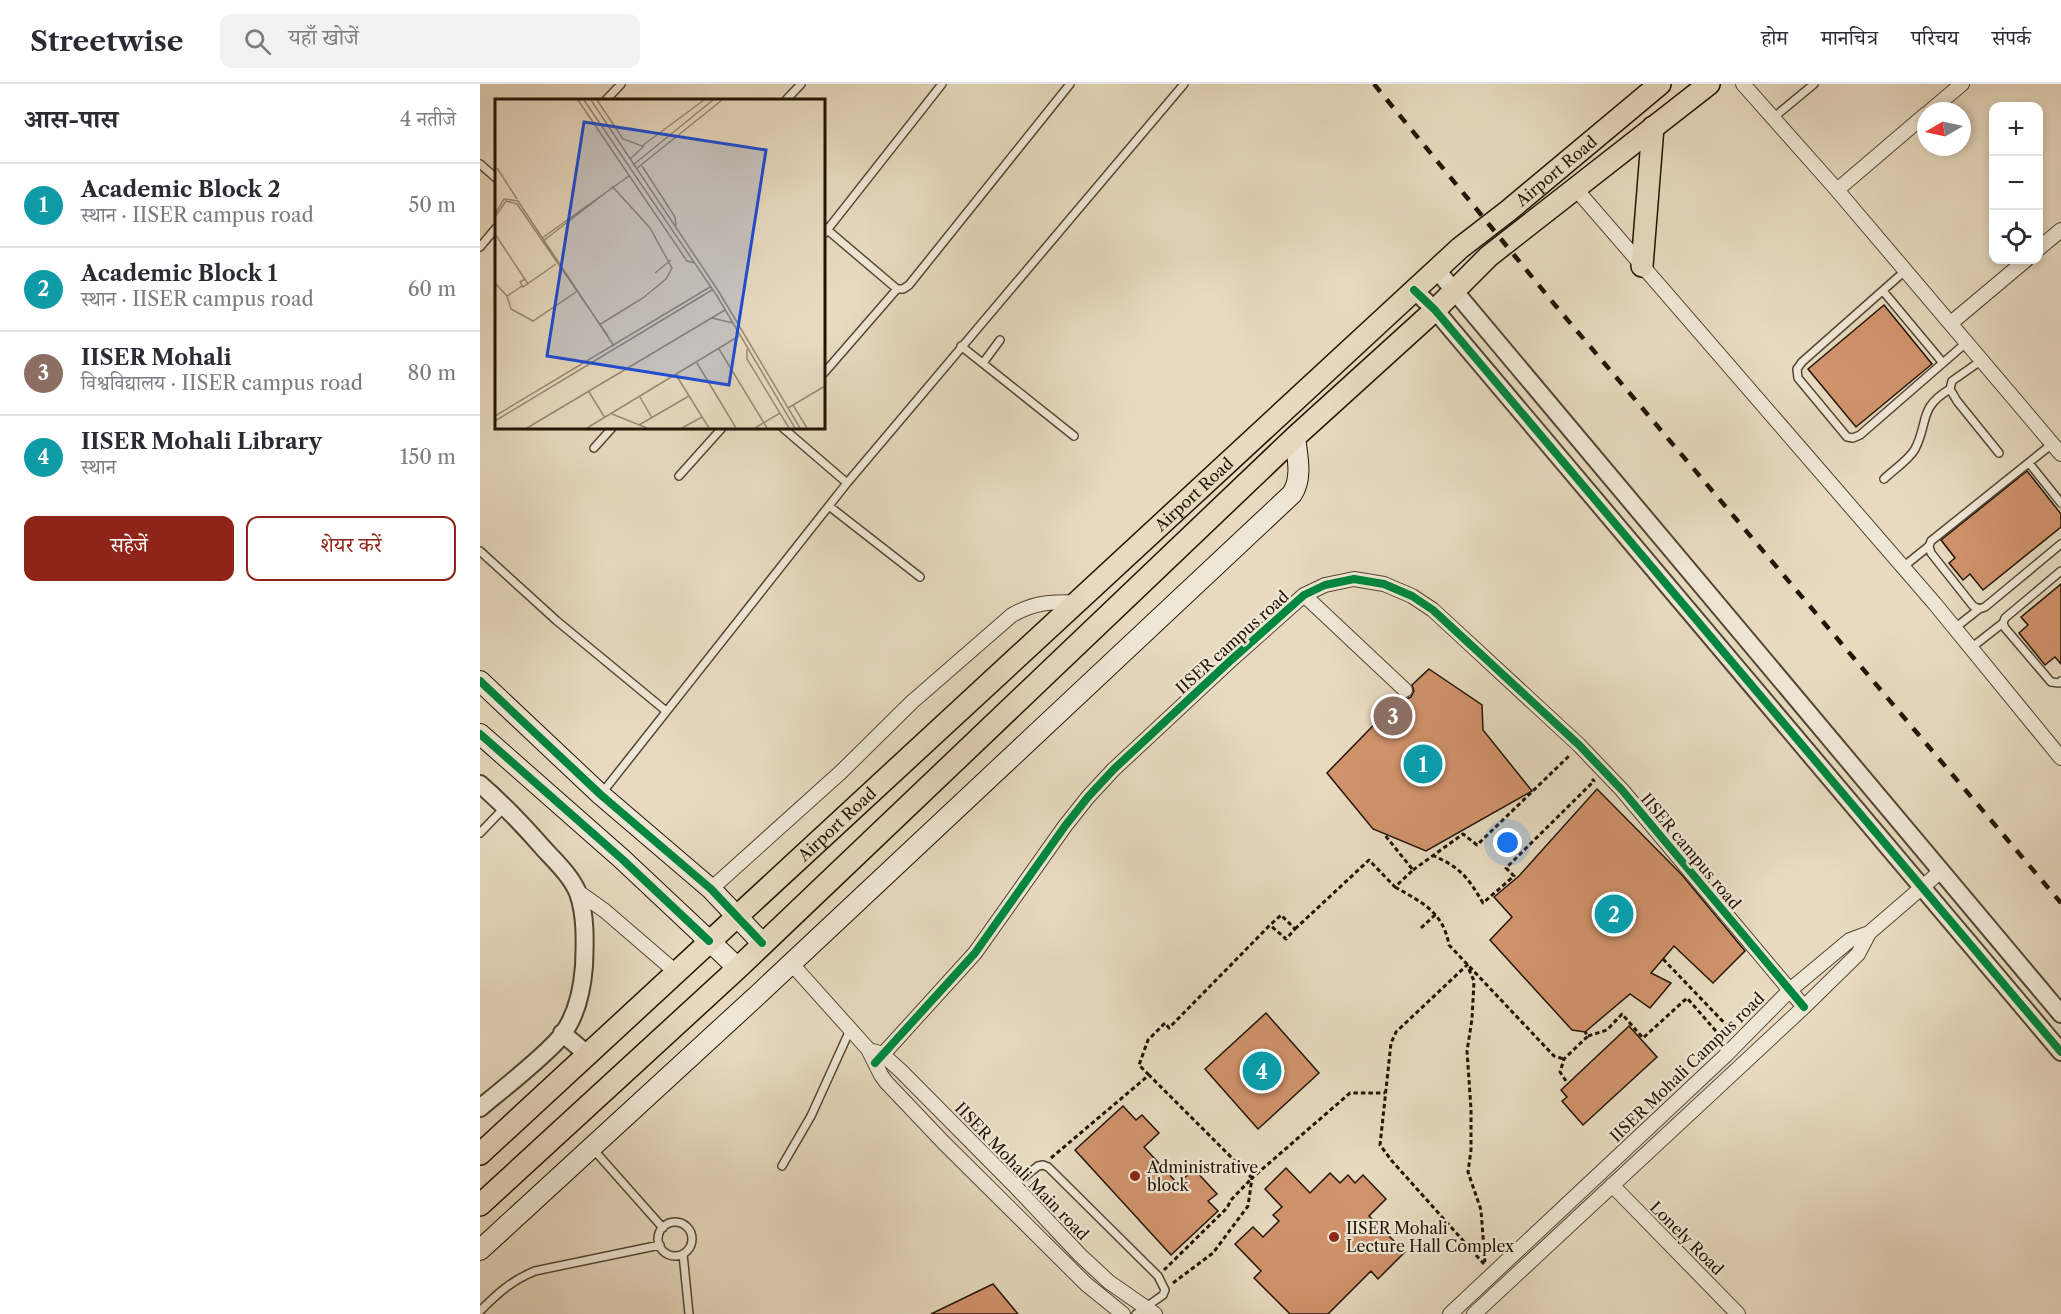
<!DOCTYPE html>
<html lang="hi">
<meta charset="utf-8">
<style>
:root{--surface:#fff;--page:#f2f2f3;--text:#2b2b33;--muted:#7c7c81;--line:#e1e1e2;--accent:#8f2418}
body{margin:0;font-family:"Libre Caslon Text","Noto Serif Devanagari",serif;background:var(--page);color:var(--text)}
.controls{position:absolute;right:18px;top:18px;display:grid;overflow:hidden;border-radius:12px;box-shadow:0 3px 9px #0003}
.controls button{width:54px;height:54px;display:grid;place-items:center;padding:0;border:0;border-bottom:2px solid var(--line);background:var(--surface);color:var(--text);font:30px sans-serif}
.compass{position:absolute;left:1437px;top:18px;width:54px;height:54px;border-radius:50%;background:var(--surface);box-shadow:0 3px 9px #0003;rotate:261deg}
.you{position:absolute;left:1028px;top:759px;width:21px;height:21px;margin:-15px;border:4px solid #fff;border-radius:50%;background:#1a73e8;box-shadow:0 0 0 9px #1a73e833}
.badge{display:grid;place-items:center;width:39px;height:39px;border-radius:50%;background:var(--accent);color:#fff;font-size:20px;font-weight:700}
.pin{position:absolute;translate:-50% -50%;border:3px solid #fff;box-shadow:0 2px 6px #0006}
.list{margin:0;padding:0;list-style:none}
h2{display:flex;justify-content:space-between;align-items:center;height:78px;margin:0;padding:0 24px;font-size:26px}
h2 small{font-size:20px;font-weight:400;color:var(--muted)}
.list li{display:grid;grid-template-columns:39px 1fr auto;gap:18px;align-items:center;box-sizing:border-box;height:84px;padding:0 24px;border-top:2px solid var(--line)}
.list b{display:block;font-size:22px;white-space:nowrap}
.list p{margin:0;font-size:20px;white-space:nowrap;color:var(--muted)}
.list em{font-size:20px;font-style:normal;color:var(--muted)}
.actions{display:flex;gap:12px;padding:18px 24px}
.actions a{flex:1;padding:14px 0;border:2px solid var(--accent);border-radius:12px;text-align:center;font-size:21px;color:var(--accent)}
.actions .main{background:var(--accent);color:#fff}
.icon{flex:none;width:33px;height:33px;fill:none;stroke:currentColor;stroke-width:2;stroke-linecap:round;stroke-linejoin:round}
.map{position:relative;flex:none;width:1581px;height:1230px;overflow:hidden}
header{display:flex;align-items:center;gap:36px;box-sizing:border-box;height:84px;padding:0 30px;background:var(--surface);border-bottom:2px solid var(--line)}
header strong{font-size:28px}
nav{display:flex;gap:33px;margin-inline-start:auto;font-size:21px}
.search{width:420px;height:54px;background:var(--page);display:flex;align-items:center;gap:15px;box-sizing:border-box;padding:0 21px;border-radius:12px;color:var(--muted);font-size:22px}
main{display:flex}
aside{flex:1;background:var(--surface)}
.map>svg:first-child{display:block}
.building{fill:#d1936c;stroke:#221405;stroke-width:1.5}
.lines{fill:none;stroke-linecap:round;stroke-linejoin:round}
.service-casing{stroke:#534634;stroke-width:10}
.minor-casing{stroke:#534634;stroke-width:16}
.tertiary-casing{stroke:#534634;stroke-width:20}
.secondary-casing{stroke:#221405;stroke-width:22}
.primary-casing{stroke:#221405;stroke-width:24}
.path{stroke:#221405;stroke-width:3;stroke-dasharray:4.5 3;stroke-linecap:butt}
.service{stroke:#efe7d5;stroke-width:7}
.minor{stroke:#efe7d5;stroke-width:14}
.tertiary{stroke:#efe7d5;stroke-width:16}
.secondary{stroke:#efe7d5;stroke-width:20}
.primary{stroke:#e7dabf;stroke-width:21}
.rail{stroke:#221405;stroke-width:4.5;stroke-dasharray:10 10;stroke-linecap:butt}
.cycleway-casing{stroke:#efe7d5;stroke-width:11}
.cycleway{stroke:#00873e;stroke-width:8}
.poi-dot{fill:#8f2418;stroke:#efe7d5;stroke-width:2}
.labels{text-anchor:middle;stroke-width:4.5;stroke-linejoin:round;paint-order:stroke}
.street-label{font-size:16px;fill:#221405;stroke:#efe7d5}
.poi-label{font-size:16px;fill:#221405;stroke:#efe7d5;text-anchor:start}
.inset-road{fill:none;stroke:#988b75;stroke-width:1.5}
.view{fill:#1d4ed8;fill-opacity:0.15;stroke:#1d4ed8;stroke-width:3}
.inset-edge{fill:none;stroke:#221405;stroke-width:3}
</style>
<header>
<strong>Streetwise</strong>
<div class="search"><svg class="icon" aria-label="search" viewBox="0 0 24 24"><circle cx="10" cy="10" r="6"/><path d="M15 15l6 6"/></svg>यहाँ खोजें</div>
<nav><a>होम</a><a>मानचित्र</a><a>परिचय</a><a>संपर्क</a></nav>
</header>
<main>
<aside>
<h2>आस-पास<small>4 नतीजे</small></h2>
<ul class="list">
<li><span class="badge" style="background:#0f9aa8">1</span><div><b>Academic Block 2</b><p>स्थान · IISER campus road</p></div><em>50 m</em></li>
<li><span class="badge" style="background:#0f9aa8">2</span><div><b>Academic Block 1</b><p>स्थान · IISER campus road</p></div><em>60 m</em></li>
<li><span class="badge" style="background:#8d6e63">3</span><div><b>IISER Mohali</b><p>विश्वविद्यालय · IISER campus road</p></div><em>80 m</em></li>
<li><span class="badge" style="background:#0f9aa8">4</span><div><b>IISER Mohali Library</b><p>स्थान</p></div><em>150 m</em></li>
</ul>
<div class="actions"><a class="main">सहेजें</a><a>शेयर करें</a></div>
</aside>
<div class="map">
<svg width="1581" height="1230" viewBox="0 0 1581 1230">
<rect width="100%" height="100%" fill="#e7dabf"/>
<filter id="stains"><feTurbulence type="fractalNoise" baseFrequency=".00333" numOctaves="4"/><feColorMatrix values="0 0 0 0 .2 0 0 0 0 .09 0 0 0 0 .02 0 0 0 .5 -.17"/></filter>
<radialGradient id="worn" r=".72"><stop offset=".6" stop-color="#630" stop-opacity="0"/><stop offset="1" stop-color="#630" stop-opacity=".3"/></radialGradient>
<path class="building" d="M 1404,221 L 1452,280 L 1376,343 L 1328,285 Z
M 1547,387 L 1581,430 L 1581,443 L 1503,506 L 1490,490 L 1483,496 L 1469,479 L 1475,474 L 1461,456 Z
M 1581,500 L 1581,580 L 1575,573 L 1565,581 L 1539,549 L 1548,541 L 1541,533 Z
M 949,585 L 1002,621 L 1003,646 L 1052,707 L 946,767 L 893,745 L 847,689 L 920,614 L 927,615 L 931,613 L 934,607 L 932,601 Z
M 1117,705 L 1202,791 L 1265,867 L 1233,899 L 1194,862 L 1171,889 L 1191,899 L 1170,924 L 1150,910 L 1105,948 L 1092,946 L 1010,856 L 1032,833 L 1014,813 L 1039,792 Z
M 786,929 L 839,989 L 778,1045 L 725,985 Z
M 1149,942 L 1177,973 L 1103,1041 L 1082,1017 L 1087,1013 L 1081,1006 Z
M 643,1022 L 656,1036 L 662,1031 L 679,1049 L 664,1063 L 698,1100 L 714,1085 L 737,1110 L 728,1117 L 738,1127 L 691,1171 L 595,1066 Z
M 806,1084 L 830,1109 L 850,1089 L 860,1099 L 868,1091 L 875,1099 L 883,1091 L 906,1115 L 889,1132 L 925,1168 L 898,1195 L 891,1187 L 848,1230 L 810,1230 L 774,1194 L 781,1187 L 755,1160 L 773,1143 L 783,1153 L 799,1137 L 793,1131 L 802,1123 L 785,1105 Z
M 513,1200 L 538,1230 L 451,1230 Z"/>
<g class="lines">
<defs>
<path id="service" d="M 126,16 L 141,0
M 306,16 L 321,0
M 1293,34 L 1334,0
M 0,80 L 16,94
M 344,143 L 417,205 L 423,205 L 429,201 L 590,0
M 344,150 L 462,0
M 0,163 L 16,144
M 1426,186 L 1322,278 L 1317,285 L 1318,294 L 1367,353 L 1373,354 L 1380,351 L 1487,258
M 1403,207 L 1463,279
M 481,262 L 594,352
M 1502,276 L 1472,297 L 1470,305 L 1477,317 L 1519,369
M 503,279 L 520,256
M 344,289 L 417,205
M 303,344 L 367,399
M 1572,360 L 1451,457 L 1449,462 L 1451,469 L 1493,522 L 1499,525 L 1505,523 L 1581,460
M 114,364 L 132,344
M 1549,379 L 1581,419
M 199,392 L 242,344
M 1404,395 C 1413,386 1429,376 1435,365 C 1449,338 1438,324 1470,305
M 349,422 L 440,493
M 0,467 L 77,537 L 186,627
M 1423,483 L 1449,462
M 1581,487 L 1525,534 L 1523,539 L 1525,544 L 1571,598 L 1579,599 L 1581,597
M 1475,544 L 1499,525
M 1491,564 L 1523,539
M 122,709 L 367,399 L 704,0
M 0,749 L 24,724
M 113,1065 L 183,1144
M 302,1082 L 331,1032 L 370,946
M 534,1101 L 558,1082 L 563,1081 L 568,1083 L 678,1192 L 685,1206 L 683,1211 L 656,1230
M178 1155a17 17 0 1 1 34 0a17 17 0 1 1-34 0Z
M 203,1170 L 209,1230
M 0,1227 C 17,1210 32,1196 55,1187 L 180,1161"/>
<path id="minor" d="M 1263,0 L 1357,106 L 1581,370
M 1450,27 L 1482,0
M 1095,104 L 1455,520 L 1581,674
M 1357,106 L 1446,30
M 1558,165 L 1581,146
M 1471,239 L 1546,176
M 824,511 L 925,606
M 231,805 L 361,688 L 432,618 L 532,531 C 555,518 571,518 596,518
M 97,807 L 125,827 L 197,889
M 310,878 L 388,965 L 401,991 L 406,998 L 463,1058 L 606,1200 L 643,1230
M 393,967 L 402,970 L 421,987 L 534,1101 L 600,1171 L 629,1198 L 675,1230
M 395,979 L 495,869 L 585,742 L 608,713 L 634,685 L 750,577 L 824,511 L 845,501 L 874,495 L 904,500 L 932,512 L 953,526 L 1099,661 L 1142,706 L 1324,923
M 1132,1101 L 1258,1230
M 970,1230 L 1245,972 L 1310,906 L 1370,856 L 1389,849
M 994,1230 L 1324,923 L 1378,870 L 1389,849 L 1461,787"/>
<path id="tertiary" d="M 956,185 L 1581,930
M 934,206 L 955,226 L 1581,968
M 0,700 C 23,720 44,742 64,765 C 76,778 91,792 98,809 C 106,831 105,858 104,882 C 102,909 96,937 76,958 C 54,981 25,1003 0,1024
M 82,949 L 107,970"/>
<path id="secondary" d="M 0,597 L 121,711 L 231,805 L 282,859
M 0,650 L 142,775 L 258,884
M 0,1166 L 283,906 L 812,410 C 823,394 817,371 815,353"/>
<g id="primary">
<path d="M 1162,182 L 1173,43"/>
<path id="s1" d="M 0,1070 L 980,164 L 1028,127 L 1180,0"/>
<path d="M 0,1121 L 258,884 L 815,353 L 955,226 L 1009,172 L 1229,0"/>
</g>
</defs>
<use href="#service" class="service-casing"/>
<use href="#minor" class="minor-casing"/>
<use href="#tertiary" class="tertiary-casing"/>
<use href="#secondary" class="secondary-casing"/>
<use href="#primary" class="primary-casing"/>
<path class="path" d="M 952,771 C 981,784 987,792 1003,819 L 1034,792 L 1026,784 L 1114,697 L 1112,695
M 933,786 L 983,750 L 997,761 L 1090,671
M 915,803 C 943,819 963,828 969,861 L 1074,972 L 1084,975
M 941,844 L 956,830
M 815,845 L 889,776 L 915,803 L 933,786 L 904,750
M 1183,875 L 1252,947
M 1108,952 L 1127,946 L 1142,930 L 1163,954 L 1207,914 L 1243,955
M 669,991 L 659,981 L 668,956 L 685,939 L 689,944 L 790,841 L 801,831 L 815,845 L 806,855 L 790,841
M 1086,997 L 1080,988 L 1084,975 L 1108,952 L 1105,948
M 571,1074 L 669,991 L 772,1094 L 751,1116 L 747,1124 L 684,1186
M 1004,1180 L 912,1077 L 900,1061 L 911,959 L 916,948 L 987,881 L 994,897 L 992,935 L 987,967 L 991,1025 L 991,1066 L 988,1088 L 1001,1126 L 1005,1179
M 693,1199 L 733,1169 L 768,1122 L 772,1094 L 870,1009 L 905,1009"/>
<use href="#service" class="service"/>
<use href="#minor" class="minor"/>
<use href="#tertiary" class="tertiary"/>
<use href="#secondary" class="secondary"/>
<use href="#primary" class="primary"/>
<path class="rail" d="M 894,0 L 1075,221 L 1581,819"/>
<defs>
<path id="cycleway" d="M 934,206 L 955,226 L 1581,968
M 0,597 L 121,711 L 231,805 L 282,859
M 0,650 L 142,775 L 229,857
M 395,979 L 495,869 L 585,742 L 608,713 L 634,685 L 750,577 L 824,511 L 845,501 L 874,495 L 904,500 L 932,512 L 953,526 L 1099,661 L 1142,706 L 1324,923"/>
</defs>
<use href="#cycleway" class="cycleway-casing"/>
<use href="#cycleway" class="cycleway"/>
</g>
<g class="poi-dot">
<circle cx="655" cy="1092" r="6"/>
<circle cx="854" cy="1153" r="6"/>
</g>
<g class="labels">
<g class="street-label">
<text dy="6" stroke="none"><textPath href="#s1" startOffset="1458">Airport Road</textPath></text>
<text dy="6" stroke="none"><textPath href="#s1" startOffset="972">Airport Road</textPath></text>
<text transform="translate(752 558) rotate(-42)" y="6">IISER campus road</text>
<text dy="6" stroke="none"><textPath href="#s1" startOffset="486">Airport Road</textPath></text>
<text transform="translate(1211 767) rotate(50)" y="6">IISER campus road</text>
<text transform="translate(1207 983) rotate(-44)" y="6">IISER Mohali Campus road</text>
<text transform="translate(542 1087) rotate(46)" y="6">IISER Mohali Main road</text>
<text transform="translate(1207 1154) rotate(45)" y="6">Lonely Road</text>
</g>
<g class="poi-label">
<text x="667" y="1089">Administrative<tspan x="667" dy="18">block</tspan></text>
<text x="866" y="1150">IISER Mohali<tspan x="866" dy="18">Lecture Hall Complex</tspan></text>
</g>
</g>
<g transform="translate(15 15)">
<rect width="330" height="330" fill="#e7dabf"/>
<path class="inset-road" d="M 83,1 L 192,162 L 200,164M 89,1 L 222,197 L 300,329M 96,1 L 224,193 L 305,329M 102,1 L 128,40 L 147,47 L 209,1M 135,60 L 149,47M 138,66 L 218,1M 147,67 L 180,118 L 181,127M 2,69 L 22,100M 141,70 L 227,1M 0,115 L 9,100 L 23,102 L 119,247M 0,118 L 11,102 L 22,105 L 113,237M 0,135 L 33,185M 47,139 L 134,77M 48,142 L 118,88M 160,174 L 176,161M 30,180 L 25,183 L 28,188 L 61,165M 0,184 L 12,197 L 27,187M 12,197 L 16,210 L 38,222 L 81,193M 217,219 L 238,224M 104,226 L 148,199 L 171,180 L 177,169 L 155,129 L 117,87M 224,250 L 272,329M 252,250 L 252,260 L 294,329M 202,264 L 241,329M 181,276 L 214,329M 94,293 L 110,319M 145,298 L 157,319M 298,306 L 312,329M 293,309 L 330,287M 117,315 L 152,329M 0,317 L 215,188M 0,322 L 217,191M 144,326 L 194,297M 32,329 L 230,211M 92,329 L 244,237M 187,329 L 207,318M 260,329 L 285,314"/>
<path class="view" d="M 89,23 L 271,51 L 234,286 L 52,257 Z"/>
<rect width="330" height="330" class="inset-edge"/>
</g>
<rect width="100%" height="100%" filter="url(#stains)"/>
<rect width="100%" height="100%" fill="url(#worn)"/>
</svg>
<div class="controls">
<button>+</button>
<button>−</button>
<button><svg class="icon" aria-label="locate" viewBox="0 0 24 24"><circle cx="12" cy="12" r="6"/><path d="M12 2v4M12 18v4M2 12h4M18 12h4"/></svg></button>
</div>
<svg class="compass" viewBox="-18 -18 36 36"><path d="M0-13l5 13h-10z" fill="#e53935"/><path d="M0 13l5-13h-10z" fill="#7c7c81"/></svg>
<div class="you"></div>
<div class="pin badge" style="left:943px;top:680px;background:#0f9aa8">1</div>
<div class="pin badge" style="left:1134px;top:830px;background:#0f9aa8">2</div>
<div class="pin badge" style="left:913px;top:632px;background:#8d6e63">3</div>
<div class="pin badge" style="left:782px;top:987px;background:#0f9aa8">4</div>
</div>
</main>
